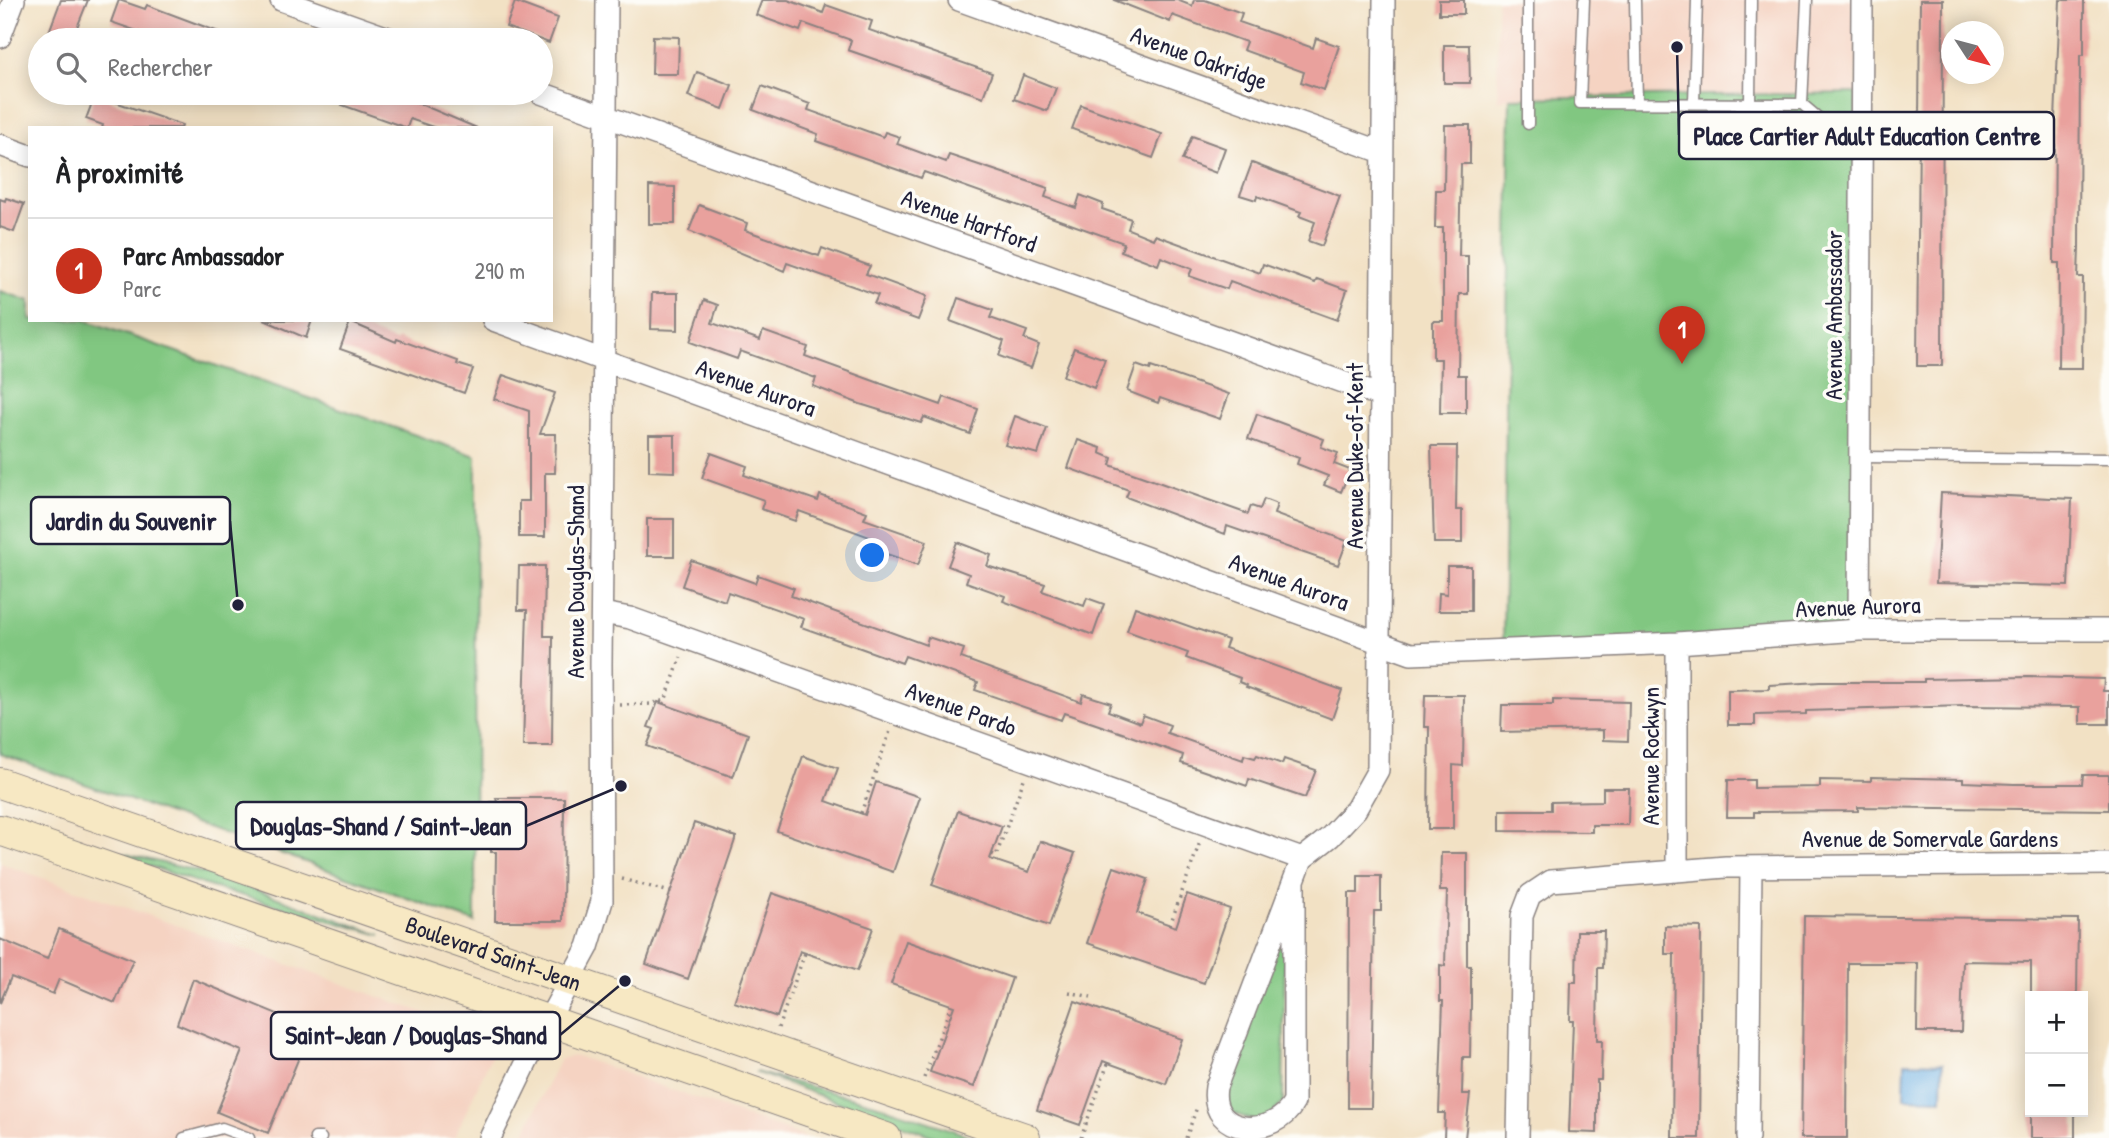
<!DOCTYPE html>
<html lang="fr">
<meta charset="utf-8">
<style>
:root{--surface:#fff;--page:#f6f6f6;--text:#202124;--muted:#757577;--line:#e0e0e0;--accent:#c8321e}
body{margin:0;font-family:"Patrick Hand",sans-serif;background:var(--page);color:var(--text)}
.controls{position:absolute;right:21px;bottom:21px;display:grid;overflow:hidden;border-radius:0px;box-shadow:0 4px 18px #0003}
.controls button{width:63px;height:63px;display:grid;place-items:center;padding:0;border:0;border-bottom:2px solid var(--line);background:var(--surface);color:var(--text);font:35px sans-serif}
.compass{position:absolute;left:1941px;top:21px;width:63px;height:63px;border-radius:50%;background:var(--surface);box-shadow:0 4px 18px #0003;rotate:126deg}
.you{position:absolute;left:873px;top:556px;width:24px;height:24px;margin:-18px;border:5px solid #fff;border-radius:50%;background:#1a73e8;box-shadow:0 0 0 10px #1a73e833}
.badge{display:grid;place-items:center;width:46px;height:46px;border-radius:50%;background:var(--accent);color:#fff;font-size:23px;font-weight:700}
.pin{position:absolute;translate:-50% -58px;filter:drop-shadow(0 2px 4px #0008)}
.pin::after{content:'';position:absolute;top:37px;width:24px;height:21px;background:inherit;clip-path:polygon(0 0,100% 0,50% 100%)}
.list{margin:0;padding:0;list-style:none}
h2{display:flex;justify-content:space-between;align-items:center;height:91px;margin:0;padding:0 28px;font-size:30px}
h2 small{font-size:23px;font-weight:400;color:var(--muted)}
.list li{display:grid;grid-template-columns:46px 1fr auto;gap:21px;align-items:center;box-sizing:border-box;height:105px;padding:0 28px;border-top:2px solid var(--line)}
.list b{display:block;font-size:26px;white-space:nowrap}
.list p{margin:0;font-size:23px;white-space:nowrap;color:var(--muted)}
.list em{font-size:23px;font-style:normal;color:var(--muted)}
.icon{flex:none;width:38px;height:38px;fill:none;stroke:currentColor;stroke-width:2;stroke-linecap:round;stroke-linejoin:round}
.map{position:relative;flex:none;width:2109px;height:1138px;overflow:hidden}
.search{position:absolute;background:var(--surface);box-shadow:0 4px 18px #0003;left:28px;top:28px;width:525px;height:77px;display:flex;align-items:center;gap:18px;box-sizing:border-box;padding:0 24px;border-radius:38px;color:var(--muted);font-size:26px}
.panel{position:absolute;background:var(--surface);box-shadow:0 4px 18px #0003;left:28px;top:126px;width:525px;height:196px;border-radius:0px}
.map>svg:first-child{display:block}
.built{fill:#f5d3c2}
.green{fill:#81c781;stroke:#52745e;stroke-width:2}
.water{fill:#70b1e4;stroke:#496a90;stroke-width:2}
.building{fill:#e9a19d}
.lines{fill:none;stroke-linecap:round;stroke-linejoin:round}
.service-casing{stroke:#8a8280;stroke-width:13}
.minor-casing{stroke:#8a8280;stroke-width:24}
.secondary-casing{stroke:#8a8280;stroke-width:32}
.path{stroke:#8a8280;stroke-width:3.5;stroke-dasharray:2 5;stroke-linecap:butt}
.service{stroke:#fff;stroke-width:10}
.minor{stroke:#fff;stroke-width:21}
.secondary{stroke:#f7e8c3;stroke-width:30}
.labels{text-anchor:middle;stroke-width:7;stroke-linejoin:round;paint-order:stroke}
.street-label{font-size:24px;fill:#22223b;stroke:#fdfcf7}
.leader{fill:none;stroke:#22223b;stroke-width:2.5}
.callout-dot{fill:#22223b;stroke:#fdfcf7;stroke-width:2.5}
.callout{fill:#fdfcf7;stroke:#22223b;stroke-width:2.5}
.callout-label{font-size:26px;text-anchor:middle;font-weight:bold;fill:#22223b}
</style>
<div class="map">
<svg width="2109" height="1138" viewBox="0 0 2109 1138">
<rect width="100%" height="100%" fill="#fdfcf7"/>
<filter id="ink" filterUnits="userSpaceOnUse"><feTurbulence type="fractalNoise" baseFrequency=".0143" numOctaves="2"/><feDisplacementMap in="SourceGraphic" scale="14" xChannelSelector="R" yChannelSelector="G"/><feConvolveMatrix kernelMatrix="1 2 1 2 8 2 1 2 1" color-interpolation-filters="sRGB"/></filter>
<filter id="wash" filterUnits="userSpaceOnUse"><feTurbulence type="fractalNoise" baseFrequency=".00686" numOctaves="4" result="noise"/><feDisplacementMap in="SourceGraphic" scale="28" xChannelSelector="R" yChannelSelector="G"/><feGaussianBlur stdDeviation="1.57" result="paint"/><feColorMatrix in="noise" values="0 0 0 0 0 0 0 0 0 0 0 0 0 0 0 0 0 1.4 0 .05"/><feComposite in="paint" operator="in"/></filter>
<g filter="url(#wash)">
<rect width="100%" height="100%" fill="#f2e1c4"/>
<path class="built" d="M 1497,0 L 1857,0 L 1856,93 L 1510,98 L 1498,101 Z
M 0,863 L 499,1039 L 454,1138 L 0,1138 Z
M 576,1056 L 808,1138 L 522,1138 L 560,1059 Z"/>
<path class="green" d="M 1856,93 L 1859,630 L 1503,651 L 1510,98 Z
M 0,291 L 30,301 L 30,320 L 85,320 L 476,456 L 475,922 L 0,754 Z
M 92,843 L 117,852 L 217,876 L 381,935 L 208,886 L 91,846 Z
M 1277,940 L 1285,942 L 1283,1103 L 1262,1124 L 1228,1111 L 1224,1088 Z
M 755,1072 L 872,1103 L 976,1138 L 938,1138 Z"/>
<path class="water" d="M 1905,1062 L 1943,1063 L 1942,1099 L 1904,1098 Z"/>
<g id="blocks">
<path class="building" d="M 61,0 L 88,0 L 72,40 L 49,32 Z
M 119,0 L 145,9 L 147,5 L 240,40 L 163,40 L 111,22 Z
M 762,0 L 788,0 L 823,13 L 826,5 L 872,21 L 869,30 L 992,73 L 983,97 L 848,50 L 851,40 L 803,23 L 800,31 L 756,15 Z
M 1114,0 L 1177,0 L 1192,6 L 1194,0 L 1205,0 L 1242,13 L 1239,22 L 1313,48 L 1316,38 L 1339,46 L 1324,90 L 1301,82 L 1304,72 L 1243,50 L 1246,42 L 1172,15 L 1170,22 Z
M 1439,0 L 1464,0 L 1464,14 L 1439,14 Z
M 1920,0 L 1943,0 L 1942,366 L 1917,366 Z
M 2060,0 L 2084,0 L 2084,55 L 2080,55 L 2079,247 L 2078,277 L 2083,277 L 2082,368 L 2058,368 L 2059,263 L 2054,263 L 2055,120 Z
M 515,2 L 558,18 L 549,43 L 506,27 Z
M 653,36 L 679,37 L 678,74 L 652,74 Z
M 1444,45 L 1469,45 L 1470,83 L 1444,83 Z
M 697,72 L 732,85 L 723,109 L 688,96 Z
M 1023,75 L 1056,88 L 1047,111 L 1014,99 Z
M 762,86 L 810,104 L 808,110 L 883,137 L 885,132 L 900,137 L 897,144 L 946,162 L 949,155 L 1048,188 L 1045,197 L 1076,208 L 1080,195 L 1103,204 L 1102,209 L 1131,219 L 1128,229 L 1153,239 L 1155,235 L 1260,273 L 1263,264 L 1315,283 L 1317,279 L 1347,290 L 1337,320 L 1230,281 L 1227,289 L 1189,276 L 1192,269 L 1161,257 L 1158,265 L 1121,251 L 1124,243 L 1048,216 L 924,172 L 921,178 L 816,141 L 818,134 L 753,110 Z
M 347,93 L 383,93 L 398,98 L 399,95 L 477,128 L 436,128 L 410,119 L 407,128 L 342,105 Z
M 95,95 L 182,125 L 181,128 L 102,128 L 103,125 L 86,119 Z
M 1081,105 L 1162,134 L 1153,158 L 1072,129 Z
M 1445,125 L 1470,125 L 1470,164 L 1461,164 L 1459,256 L 1468,256 L 1468,294 L 1459,294 L 1458,375 L 1466,375 L 1466,413 L 1440,413 L 1441,359 L 1433,359 L 1433,321 L 1443,321 L 1443,228 L 1435,228 L 1436,190 L 1444,190 Z
M 1192,136 L 1225,148 L 1216,173 L 1182,160 Z
M 1252,163 L 1340,196 L 1322,246 L 1308,241 L 1315,222 L 1299,216 L 1301,212 L 1257,196 L 1256,200 L 1240,195 Z
M 649,186 L 675,187 L 675,224 L 649,224 Z
M 6,198 L 24,204 L 14,232 L 0,227 L 0,199 L 5,201 Z
M 699,205 L 747,223 L 745,230 L 787,245 L 819,256 L 822,248 L 870,266 L 866,274 L 927,296 L 918,320 L 874,304 L 878,295 L 787,263 L 784,271 L 689,231 Z
M 652,293 L 678,293 L 678,330 L 651,329 Z
M 958,298 L 993,310 L 990,318 L 1027,331 L 1024,339 L 1039,345 L 1031,368 L 999,356 L 1004,341 L 950,321 Z
M 704,300 L 718,305 L 712,323 L 760,340 L 763,331 L 808,347 L 805,356 L 882,384 L 941,405 L 944,397 L 978,409 L 970,434 L 924,417 L 921,423 L 860,404 L 813,386 L 816,378 L 740,351 L 737,359 L 690,342 Z
M 264,320 L 312,320 L 306,338 Z
M 350,322 L 396,342 L 397,339 L 458,361 L 457,364 L 473,369 L 464,393 L 340,349 Z
M 1074,348 L 1105,359 L 1094,388 L 1063,376 Z
M 1136,365 L 1150,370 L 1151,367 L 1229,394 L 1220,419 L 1160,398 L 1158,403 L 1127,391 Z
M 503,375 L 555,393 L 540,434 L 556,434 L 555,473 L 545,473 L 545,537 L 519,537 L 519,501 L 529,501 L 529,411 L 494,399 Z
M 1257,414 L 1324,439 L 1321,447 L 1338,453 L 1334,464 L 1350,470 L 1341,492 L 1324,485 L 1328,476 L 1297,464 L 1299,458 L 1248,439 Z
M 1015,416 L 1047,428 L 1038,454 L 1005,445 Z
M 649,435 L 675,435 L 675,472 L 649,471 Z
M 1078,440 L 1101,448 L 1100,453 L 1112,458 L 1110,465 L 1248,514 L 1251,506 L 1260,509 L 1264,499 L 1277,504 L 1274,514 L 1347,541 L 1338,565 L 1227,526 L 1225,534 L 1126,497 L 1129,490 L 1068,468 Z
M 1431,446 L 1457,446 L 1456,510 L 1462,510 L 1462,543 L 1434,543 Z
M 711,453 L 747,466 L 744,475 L 818,501 L 820,495 L 867,512 L 864,519 L 927,541 L 918,565 L 875,550 L 878,540 L 799,511 L 795,521 L 761,509 L 764,500 L 702,478 Z
M 1941,493 L 2072,499 L 2068,586 L 1936,583 Z
M 647,519 L 674,519 L 674,556 L 647,556 Z
M 957,542 L 991,555 L 987,566 L 1045,584 L 1042,591 L 1084,606 L 1087,598 L 1104,604 L 1093,635 L 1003,601 L 1005,596 L 966,582 L 969,574 L 948,566 Z
M 691,560 L 755,583 L 758,575 L 794,588 L 791,596 L 926,645 L 928,637 L 964,649 L 961,658 L 1081,702 L 1083,694 L 1111,703 L 1108,711 L 1140,723 L 1143,715 L 1170,725 L 1167,733 L 1243,760 L 1244,755 L 1255,758 L 1257,755 L 1282,764 L 1284,759 L 1316,770 L 1305,798 L 1249,779 L 1247,786 L 1181,763 L 1183,755 L 1125,734 L 1064,713 L 1061,720 L 975,690 L 978,682 L 905,656 L 902,663 L 866,650 L 801,627 L 804,619 L 728,592 L 725,601 L 682,586 Z
M 519,566 L 545,566 L 544,636 L 553,636 L 552,746 L 523,746 L 527,610 L 518,610 Z
M 1447,566 L 1471,566 L 1471,611 L 1438,611 L 1439,593 L 1447,594 Z
M 1135,607 L 1228,640 L 1225,648 L 1342,690 L 1332,719 L 1246,687 L 1247,685 L 1239,682 L 1240,678 L 1186,658 L 1188,653 L 1127,631 Z
M 2028,677 L 2104,679 L 2103,691 L 2109,691 L 2109,724 L 2080,724 L 2080,707 L 1963,706 L 1806,711 L 1806,714 L 1755,715 L 1755,725 L 1728,725 L 1728,690 L 1769,689 L 1769,685 L 1820,682 L 1924,682 L 1924,679 Z
M 1425,695 L 1464,695 L 1463,766 L 1453,765 L 1453,829 L 1428,829 L 1429,727 L 1424,727 Z
M 1553,700 L 1629,702 L 1628,741 L 1603,740 L 1603,730 L 1501,732 L 1502,705 L 1553,705 Z
M 658,702 L 748,734 L 733,777 L 647,746 L 654,729 L 648,727 Z
M 803,756 L 838,768 L 826,801 L 865,815 L 876,782 L 920,797 L 893,872 L 777,831 Z
M 2083,775 L 2109,775 L 2109,810 L 1858,807 L 1858,811 L 1754,812 L 1754,817 L 1727,817 L 1728,780 L 1754,780 L 1754,788 L 1820,787 L 1820,780 L 1871,781 L 1871,777 L 1963,779 L 1963,782 L 2014,784 L 2082,784 Z
M 1603,788 L 1629,788 L 1628,825 L 1592,825 L 1592,832 L 1500,831 L 1500,810 L 1551,810 L 1551,802 L 1603,801 Z
M 496,798 L 564,798 L 563,921 L 495,921 L 496,852 L 491,852 L 491,802 L 497,802 Z
M 958,811 L 1002,826 L 990,859 L 1029,872 L 1040,841 L 1075,853 L 1049,926 L 932,885 Z
M 694,823 L 736,837 L 688,979 L 646,964 Z
M 1441,853 L 1467,853 L 1467,966 L 1471,966 L 1471,1004 L 1470,1057 L 1463,1057 L 1462,1094 L 1470,1094 L 1465,1138 L 1444,1138 L 1445,1113 L 1439,1113 L 1443,1001 L 1440,1001 L 1440,965 L 1445,966 L 1447,891 L 1440,891 Z
M 1114,867 L 1148,879 L 1137,913 L 1176,927 L 1187,894 L 1230,909 L 1204,983 L 1087,943 Z
M 1358,876 L 1381,876 L 1381,911 L 1374,911 L 1371,1108 L 1348,1108 L 1349,893 L 1358,893 Z
M 772,893 L 873,928 L 857,971 L 800,951 L 777,1017 L 734,1002 Z
M 1804,916 L 2078,919 L 2077,996 L 2031,996 L 2031,962 L 1963,961 L 1961,1032 L 1917,1032 L 1918,963 L 1848,963 L 1847,1138 L 1801,1138 Z
M 1665,926 L 1701,927 L 1699,1138 L 1672,1138 L 1674,954 L 1665,954 Z
M 59,929 L 133,960 L 115,1003 L 59,979 L 53,994 L 11,977 L 0,1003 L 0,939 L 47,959 Z
M 1577,931 L 1604,931 L 1603,968 L 1598,968 L 1597,1040 L 1602,1040 L 1601,1080 L 1597,1080 L 1597,1133 L 1569,1132 L 1573,1021 L 1570,1021 L 1571,982 L 1576,982 Z
M 906,941 L 1012,978 L 974,1087 L 930,1072 L 954,1006 L 891,984 Z
M 193,979 L 311,1028 L 268,1133 L 217,1112 L 242,1051 L 177,1024 Z
M 1075,1001 L 1182,1039 L 1166,1084 L 1103,1061 L 1080,1125 L 1037,1110 Z
M 2031,1112 L 2075,1112 L 2075,1138 L 2031,1138 Z"/>
</g>
</g>
<g filter="url(#ink)">
<use href="#blocks" fill-opacity="0" stroke="#8a8280" stroke-width="2"/>
<g class="lines">
<defs>
<path id="service" d="M 1584,0 L 1580,103 L 1802,104 L 1807,0
M 1635,0 L 1637,103
M 1694,103 L 1697,0
M 1750,104 L 1751,0
M 1802,104 L 1821,120 L 1861,123
M 1528,124 L 1528,0
M 1859,457 L 2109,459
M 184,1138 L 222,1128 L 249,1138
M 315,1138 L 321,1138"/>
<path id="minor" d="M 281,0 L 394,40
M 959,0 L 1382,152
M 0,37 L 14,0
M 541,93 L 1381,396
M 0,145 L 30,156
M 493,320 L 1411,654 L 1677,643 L 1859,630 L 2109,630
M 602,613 L 630,618 L 1302,859
M 1859,630 L 1862,0
M 1677,869 L 1677,643
M 1294,880 L 1294,1102 C 1276,1138 1208,1138 1216,1087 L 1302,859 L 1330,837 L 1356,809 L 1378,770 L 1384,0
M 490,1138 L 538,1039 L 588,947 L 602,901 L 601,664 L 607,0
M 1518,1138 L 1522,916 L 1530,895 L 1551,881 L 1726,867 L 2109,864
M 1748,1138 L 1751,867"/>
<g id="secondary">
<path id="s1" d="M 0,783 L 1025,1138"/>
<path d="M 0,830 L 886,1138"/>
</g>
</defs>
<use href="#service" class="service-casing"/>
<use href="#minor" class="minor-casing"/>
<use href="#secondary" class="secondary-casing"/>
<path class="path" d="M 664,704 L 681,657
M 620,705 L 653,704 L 657,700 L 665,702
M 861,813 L 890,731
M 992,854 L 996,856 L 1024,779
M 622,879 L 670,892
M 1170,925 L 1200,842
M 1069,992 L 1091,997
M 778,1028 L 805,953
M 924,1078 L 951,1005
M 1081,1138 L 1108,1063
M 1186,1138 L 1197,1107"/>
<use href="#service" class="service"/>
<use href="#minor" class="minor"/>
<use href="#secondary" class="secondary"/>
</g>
</g>
<g class="labels">
<g class="street-label">
<text transform="translate(1199 58) rotate(20)" y="8">Avenue Oakridge</text>
<text transform="translate(969 221) rotate(20)" y="8">Avenue Hartford</text>
<text transform="translate(1834 315) rotate(-90)" y="8">Avenue Ambassador</text>
<text transform="translate(756 388) rotate(20)" y="8">Avenue Aurora</text>
<text transform="translate(1355 456) rotate(-90)" y="8">Avenue Duke-of-Kent</text>
<text transform="translate(576 582) rotate(-90)" y="8">Avenue Douglas-Shand</text>
<text transform="translate(1289 582) rotate(20)" y="8">Avenue Aurora</text>
<text transform="translate(1858 607) rotate(-2)" y="8">Avenue Aurora</text>
<text transform="translate(961 709) rotate(20)" y="8">Avenue Pardo</text>
<text transform="translate(1651 756) rotate(-90)" y="8">Avenue Rockwyn</text>
<text x="1930" y="847">Avenue de Somervale Gardens</text>
<text dy="8" stroke="none"><textPath href="#s1" startOffset="522">Boulevard Saint-Jean</textPath></text>
</g>
</g>
<path class="leader" d="M1677 47L1679 135M238 605L230 521M621 786L526 826M625 981L560 1035"/>
<g class="callout-dot">
<circle cx="1677" cy="47" r="7"/>
<circle cx="238" cy="605" r="7"/>
<circle cx="621" cy="786" r="7"/>
<circle cx="625" cy="981" r="7"/>
</g>
<g class="callout">
<rect x="1679" y="112" width="375" height="47" rx="7"/>
<rect x="31" y="497" width="199" height="47" rx="7"/>
<rect x="236" y="802" width="290" height="47" rx="7"/>
<rect x="271" y="1012" width="289" height="47" rx="7"/>
</g>
<g class="callout-label">
<text x="1867" y="145">Place Cartier Adult Education Centre</text>
<text x="131" y="530">Jardin du Souvenir</text>
<text x="381" y="835">Douglas-Shand / Saint-Jean</text>
<text x="416" y="1044">Saint-Jean / Douglas-Shand</text>
</g>
</svg>
<div class="controls">
<button>+</button>
<button>−</button>
</div>
<svg class="compass" viewBox="-18 -18 36 36"><path d="M0-13l5 13h-10z" fill="#e53935"/><path d="M0 13l5-13h-10z" fill="#757577"/></svg>
<div class="you"></div>
<div class="pin badge" style="left:1682px;top:364px">1</div>
<div class="search"><svg class="icon" aria-label="search" viewBox="0 0 24 24"><circle cx="10" cy="10" r="6"/><path d="M15 15l6 6"/></svg>Rechercher</div>
<section class="panel">
<h2>À proximité<small></small></h2>
<ul class="list">
<li><span class="badge">1</span><div><b>Parc Ambassador</b><p>Parc</p></div><em>290 m</em></li>
</ul>
</section>
</div>
